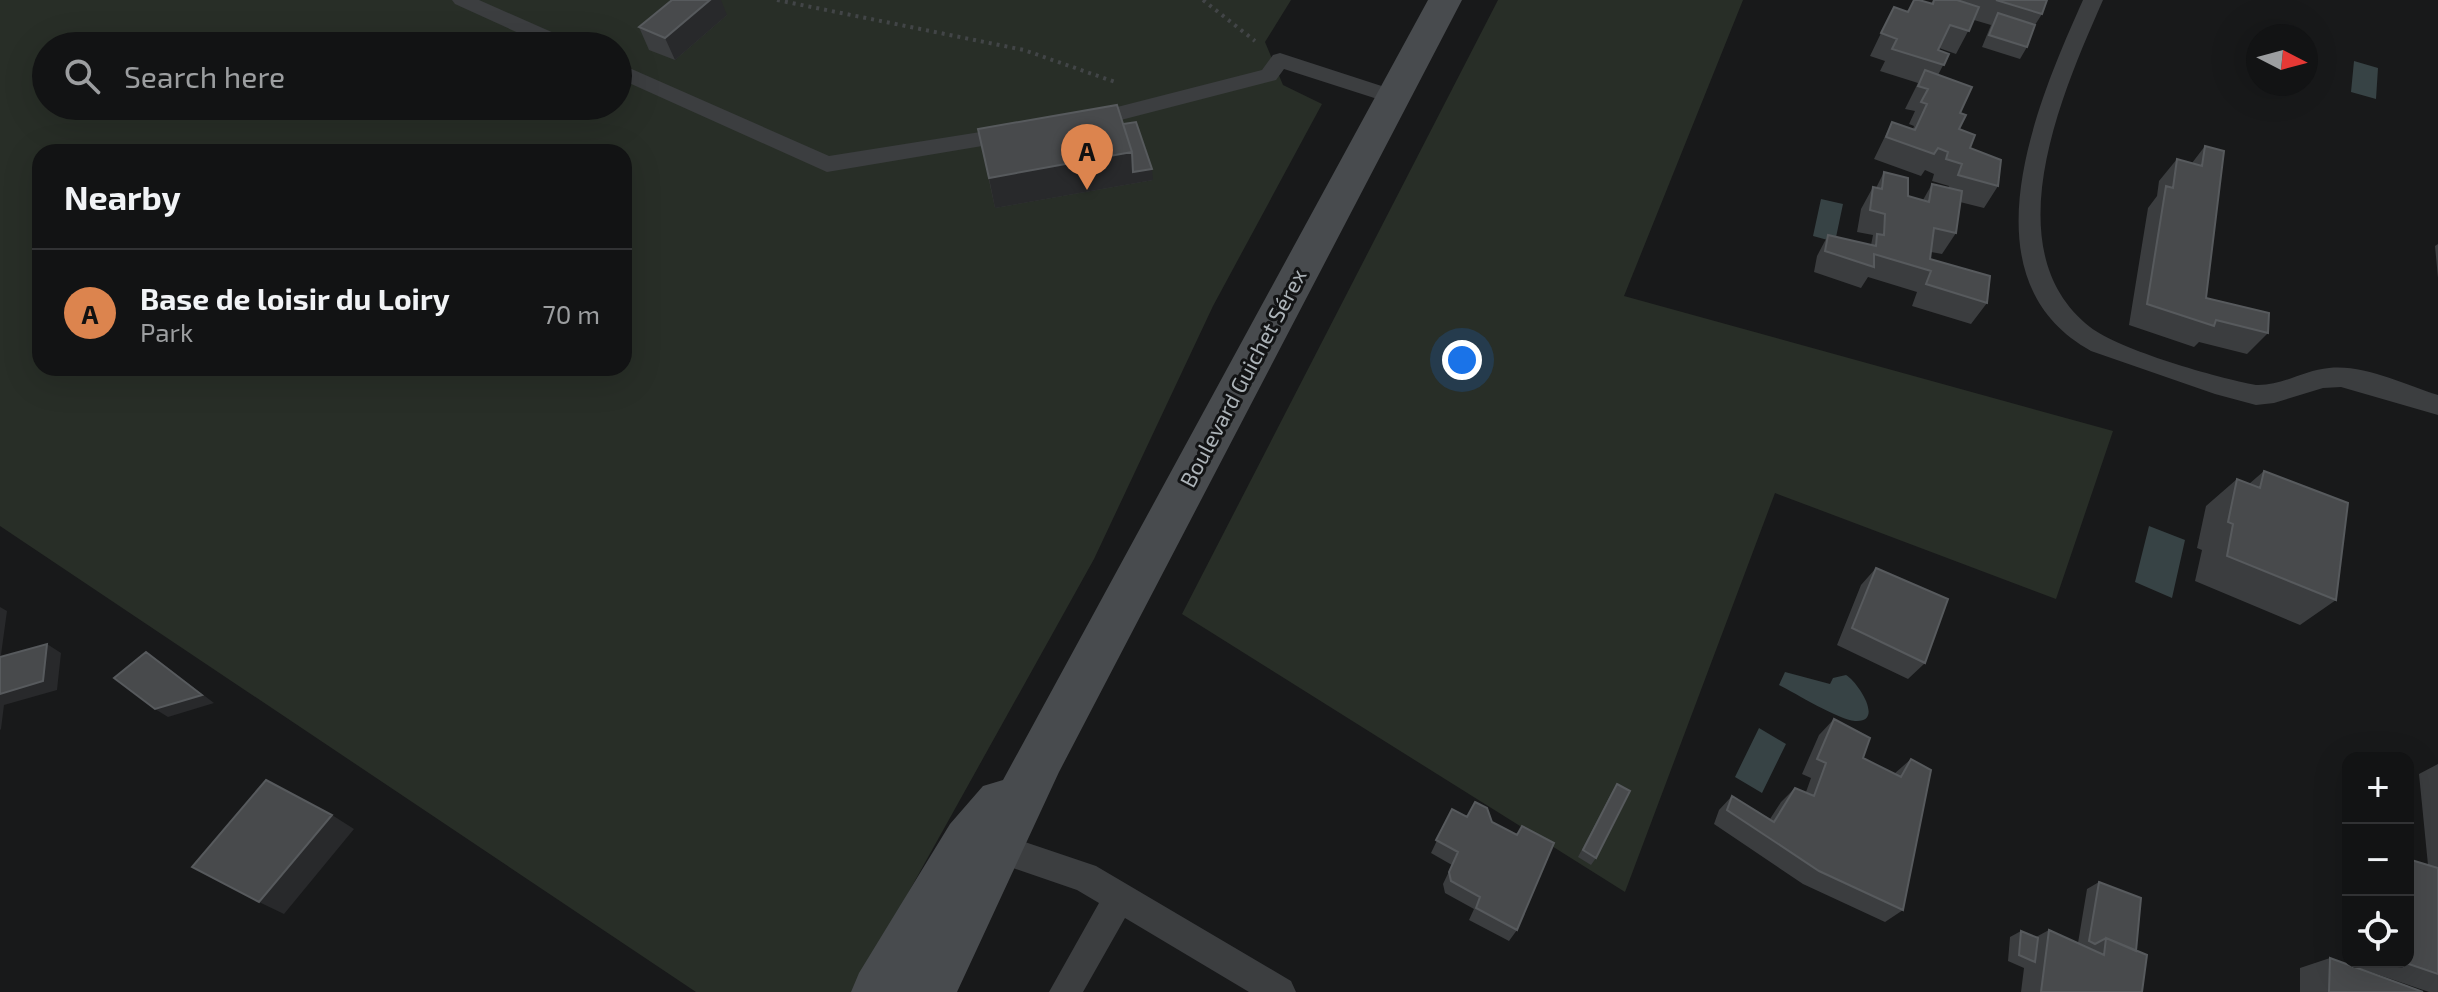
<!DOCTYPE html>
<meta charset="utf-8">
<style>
:root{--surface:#121314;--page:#1f2022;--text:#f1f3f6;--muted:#9c9ea0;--line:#313234;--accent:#dc844e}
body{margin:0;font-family:"Exo 2",sans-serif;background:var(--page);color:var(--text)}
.controls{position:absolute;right:24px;bottom:24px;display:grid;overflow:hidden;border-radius:16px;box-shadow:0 8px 32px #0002}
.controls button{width:72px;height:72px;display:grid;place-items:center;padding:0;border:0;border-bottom:2px solid var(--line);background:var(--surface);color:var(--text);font:40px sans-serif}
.compass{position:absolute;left:2246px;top:24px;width:72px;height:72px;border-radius:50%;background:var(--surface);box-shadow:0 8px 32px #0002;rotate:96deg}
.you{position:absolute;left:1462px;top:360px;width:28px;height:28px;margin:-20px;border:6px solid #fff;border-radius:50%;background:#1a73e8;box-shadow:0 0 0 12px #1a73e833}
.badge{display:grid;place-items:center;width:52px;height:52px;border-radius:50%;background:var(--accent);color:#111;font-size:26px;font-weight:700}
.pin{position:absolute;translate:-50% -66px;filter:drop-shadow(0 2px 4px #0008)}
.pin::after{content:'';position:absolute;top:42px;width:28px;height:24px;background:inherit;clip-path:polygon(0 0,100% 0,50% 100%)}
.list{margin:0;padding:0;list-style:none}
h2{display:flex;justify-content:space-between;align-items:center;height:104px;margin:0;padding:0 32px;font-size:34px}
h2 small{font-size:26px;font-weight:400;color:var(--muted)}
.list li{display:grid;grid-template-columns:52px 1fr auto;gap:24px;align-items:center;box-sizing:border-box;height:128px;padding:0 32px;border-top:2px solid var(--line)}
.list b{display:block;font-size:30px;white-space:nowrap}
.list p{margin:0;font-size:26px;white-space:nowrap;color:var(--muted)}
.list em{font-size:26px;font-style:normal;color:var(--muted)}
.icon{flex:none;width:44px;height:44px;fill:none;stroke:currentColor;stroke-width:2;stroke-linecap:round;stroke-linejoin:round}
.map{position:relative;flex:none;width:2438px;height:992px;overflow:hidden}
.search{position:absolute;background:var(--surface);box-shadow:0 8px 32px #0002;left:32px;top:32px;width:600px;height:88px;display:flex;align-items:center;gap:20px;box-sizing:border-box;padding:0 28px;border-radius:44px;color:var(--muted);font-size:30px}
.panel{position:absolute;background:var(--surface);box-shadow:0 8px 32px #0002;left:32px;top:144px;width:600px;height:232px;border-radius:24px}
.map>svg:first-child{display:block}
.green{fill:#282e27;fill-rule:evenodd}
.water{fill:#374345}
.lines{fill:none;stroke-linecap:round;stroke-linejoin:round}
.path{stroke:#424547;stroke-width:4;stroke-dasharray:3 5;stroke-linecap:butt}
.service{fill:#3c3e40;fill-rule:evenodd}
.secondary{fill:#484b4e;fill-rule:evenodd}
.wall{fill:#3b3d3f}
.shaded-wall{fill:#28292b}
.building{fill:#484a4c;stroke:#575a5d;stroke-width:2}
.labels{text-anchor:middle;stroke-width:6;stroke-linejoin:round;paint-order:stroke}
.street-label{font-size:22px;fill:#acb3b8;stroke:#131415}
</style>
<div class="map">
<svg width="2438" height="992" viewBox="0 0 2438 992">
<rect width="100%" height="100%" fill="#18191a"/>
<path class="green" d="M 0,0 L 1291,0 L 1265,42 L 1283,85 L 1322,104 L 1213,306 L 1094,559 L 853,992 L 696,992 L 0,526 ZM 46,46 L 618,46 L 618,106 L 46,106 ZM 40,152 L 624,152 L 624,368 L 40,368 Z
M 1498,0 L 1743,0 L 1624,296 L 2113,431 L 2056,599 L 1775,493 L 1625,892 L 1182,614 Z"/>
<path class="water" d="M 2354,61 L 2378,68 L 2376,99 L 2351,92 Z
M 1821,199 L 1843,204 L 1835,242 L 1813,236 Z
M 2149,526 L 2185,540 L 2172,598 L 2135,582 Z
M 1785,672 L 1830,684 L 1833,678 L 1846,675 C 1858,682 1885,723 1855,721 C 1839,720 1795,693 1779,685 Z
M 1759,728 L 1786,744 L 1762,793 L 1735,777 Z"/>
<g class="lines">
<path class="path" d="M 777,0 L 1024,50 L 1118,83
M 1203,0 L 1255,41"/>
<path class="service" d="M 452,0 L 479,0 L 572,41 L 575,46 L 547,46 L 455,4 Z
M 2083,0 L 2103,0 C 2063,91 1992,250 2090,327 C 2119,350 2218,378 2256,385 C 2282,386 2304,370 2329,368 C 2364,364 2405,385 2438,395 L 2438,415 L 2341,387 L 2323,388 L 2274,403 L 2256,405 L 2215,394 L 2091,351 C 1960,279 2038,101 2083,0 Z
M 1280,53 L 1400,92 L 1403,97 L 1400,102 L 1393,104 L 1284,69 L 1276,80 L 1086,129 L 1078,127 L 1075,122 L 1078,117 L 1086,115 L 1262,70 L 1273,55 Z
M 618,63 L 829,156 L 1012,127 L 1020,129 L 1023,134 L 1020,139 L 1012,141 L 827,172 L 618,78 Z
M 998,833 L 1096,866 L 1291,981 L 1296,992 L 1249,992 L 1125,918 L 1083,992 L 1049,992 L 1099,903 L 1077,890 L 987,859 L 983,848 L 987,837 Z"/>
<path class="secondary" d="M 1428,0 L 1462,0 L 1059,772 L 957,992 L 851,992 L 859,973 L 950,824 L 983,786 L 1003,780 Z"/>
</g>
<path class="wall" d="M 1933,0 L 2047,0 L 2042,14 L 2035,25 L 2027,47 L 2020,59 L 1982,47 L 1991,25 L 1974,20 L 1956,54 L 1939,48 L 1938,50 L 1949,54 L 1938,75 L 1960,113 L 1959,129 L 1970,148 L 1998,186 L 1984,208 L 1960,202 L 1956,233 L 1942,254 L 1931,252 L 1930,259 L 1987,303 L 1971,324 L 1912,306 L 1917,292 L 1868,277 L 1861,288 L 1814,272 L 1817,256 L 1828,235 L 1871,245 L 1873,235 L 1857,232 L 1861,209 L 1873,187 L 1876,188 L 1884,172 L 1908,196 L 1923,200 L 1932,184 L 1948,188 L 1949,186 L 1932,181 L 1934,174 L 1925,170 L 1921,176 L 1874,159 L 1892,122 L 1913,129 L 1914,126 L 1909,124 L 1915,111 L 1905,109 L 1918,83 L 1880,71 L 1885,61 L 1870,56 L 1881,33 L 1908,12 L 1931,4 Z
M 727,15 L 675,60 L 649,50 L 639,27 Z
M 1123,124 L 1153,180 L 995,208 L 978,129 Z
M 2205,146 L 2206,298 L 2268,333 L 2247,354 L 2199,342 L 2194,347 L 2129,325 L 2148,208 L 2157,196 L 2159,181 L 2177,159 L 2192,163 Z
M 2438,244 L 2438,278 L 2435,246 Z
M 2264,471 L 2336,600 L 2300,625 L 2195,581 L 2202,550 L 2197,548 L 2206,506 L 2237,479 L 2249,484 Z
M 1876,568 L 1925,663 L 1908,679 L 1837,645 L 1861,585 Z
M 1834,719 L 1863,758 L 1894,774 L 1911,759 L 1903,910 L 1885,922 L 1803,884 L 1714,824 L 1719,810 L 1732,796 L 1770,819 L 1781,802 L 1795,788 L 1806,792 L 1811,778 L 1802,774 L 1819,735 Z
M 2438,764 L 2438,992 L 2429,992 L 2359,968 L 2423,992 L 2300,992 L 2300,968 L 2330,958 L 2347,964 L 2344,923 L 2348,921 L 2348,962 L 2408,962 L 2428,865 L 2419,774 Z
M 1617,784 L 1596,858 L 1591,865 L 1578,857 L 1612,792 Z
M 1452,809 L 1517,930 L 1509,941 L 1469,920 L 1474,909 L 1445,893 L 1443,884 L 1452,865 L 1431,853 Z
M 2099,882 L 2136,951 L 2142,992 L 2021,992 L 2024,968 L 2008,961 L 2010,937 L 2021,931 L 2036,937 L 2049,930 L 2078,943 L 2087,889 Z"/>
<path class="shaded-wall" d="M 710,0 L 721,0 L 727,15 L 675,60 L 665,38 Z
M 1132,152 L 1152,169 L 1153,180 L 995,208 L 989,178 Z
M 0,607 L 7,611 L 0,662 L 47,644 L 61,653 L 57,690 L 4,705 L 1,729 L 0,730 Z
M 146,652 L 159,661 L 214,703 L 168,717 L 155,709 Z
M 332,815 L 354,829 L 284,914 L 259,902 Z"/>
<path class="building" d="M 672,0 L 710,0 L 665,38 L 639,27 Z
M 1914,0 L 1919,0 L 1933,4 L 1934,0 L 1957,0 L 1979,7 L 1969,31 L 1950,25 L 1938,50 L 1949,54 L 1944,65 L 1892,49 L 1897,39 L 1881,33 L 1894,7 L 1908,12 Z
M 1996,0 L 2047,0 L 2042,14 Z
M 1998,13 L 2035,25 L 2027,47 L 1989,35 Z
M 1925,70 L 1972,87 L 1960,113 L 1966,115 L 1959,129 L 1975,135 L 1970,148 L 2001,160 L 1998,186 L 1958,175 L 1962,164 L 1946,159 L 1948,152 L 1938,148 L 1934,154 L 1886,137 L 1892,122 L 1915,130 L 1927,104 L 1921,102 L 1928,89 L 1918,86 Z
M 1117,105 L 1132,152 L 989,178 L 978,129 Z
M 1136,122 L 1152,169 L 1133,172 L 1132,152 L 1123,124 Z
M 2205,146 L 2224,151 L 2206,298 L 2269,313 L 2268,333 L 2216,320 L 2214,326 L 2147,304 L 2166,186 L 2173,188 L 2177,159 L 2202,166 Z
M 1884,172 L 1908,178 L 1908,196 L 1929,202 L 1932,184 L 1962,191 L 1956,233 L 1934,228 L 1930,259 L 1990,276 L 1987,303 L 1926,284 L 1931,271 L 1874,254 L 1874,267 L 1825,251 L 1828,235 L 1876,246 L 1877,234 L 1884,235 L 1885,214 L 1870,210 L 1873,187 L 1882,189 Z
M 2264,471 L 2348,503 L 2336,600 L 2227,556 L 2233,524 L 2228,522 L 2237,479 L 2260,488 Z
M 1876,568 L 1948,599 L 1925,663 L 1852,628 Z
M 47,644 L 43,681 L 0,694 L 0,657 Z
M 146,652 L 202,695 L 155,709 L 114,678 Z
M 1834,719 L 1870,738 L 1863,758 L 1901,777 L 1911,759 L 1931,770 L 1903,910 L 1819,871 L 1727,810 L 1732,796 L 1774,822 L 1795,788 L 1814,796 L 1826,763 L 1817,759 Z
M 266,780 L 332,815 L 259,902 L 192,867 Z
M 1617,784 L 1630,791 L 1596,858 L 1583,850 Z
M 1475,802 L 1487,808 L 1492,822 L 1517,835 L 1522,826 L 1554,843 L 1517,930 L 1476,908 L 1480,897 L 1451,881 L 1449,872 L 1458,852 L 1436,840 L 1452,809 L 1467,817 Z
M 2408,859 L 2438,868 L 2438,974 L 2403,962 L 2408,962 Z
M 2099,882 L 2141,898 L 2136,951 L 2106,938 L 2095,944 L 2089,941 Z
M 2049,930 L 2104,955 L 2106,938 L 2147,955 L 2142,992 L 2041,992 Z
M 2021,931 L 2038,938 L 2035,962 L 2019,955 Z
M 2330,958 L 2423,992 L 2329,992 Z"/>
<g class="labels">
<g class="street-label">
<text transform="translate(1243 378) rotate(-62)" y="8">Boulevard Guichet Sérex</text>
</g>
</g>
</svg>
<div class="controls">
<button>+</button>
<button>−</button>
<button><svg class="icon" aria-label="locate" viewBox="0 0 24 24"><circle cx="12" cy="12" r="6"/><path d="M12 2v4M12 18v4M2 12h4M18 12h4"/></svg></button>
</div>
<svg class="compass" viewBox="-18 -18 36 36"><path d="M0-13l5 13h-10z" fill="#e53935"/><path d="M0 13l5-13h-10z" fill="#9c9ea0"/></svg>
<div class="you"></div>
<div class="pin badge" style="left:1087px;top:190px">A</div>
<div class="search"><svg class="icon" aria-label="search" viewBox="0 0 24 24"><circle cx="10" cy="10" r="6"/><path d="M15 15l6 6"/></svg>Search here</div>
<section class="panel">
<h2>Nearby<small></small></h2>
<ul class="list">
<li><span class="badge">A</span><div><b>Base de loisir du Loiry</b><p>Park</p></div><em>70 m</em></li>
</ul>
</section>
</div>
